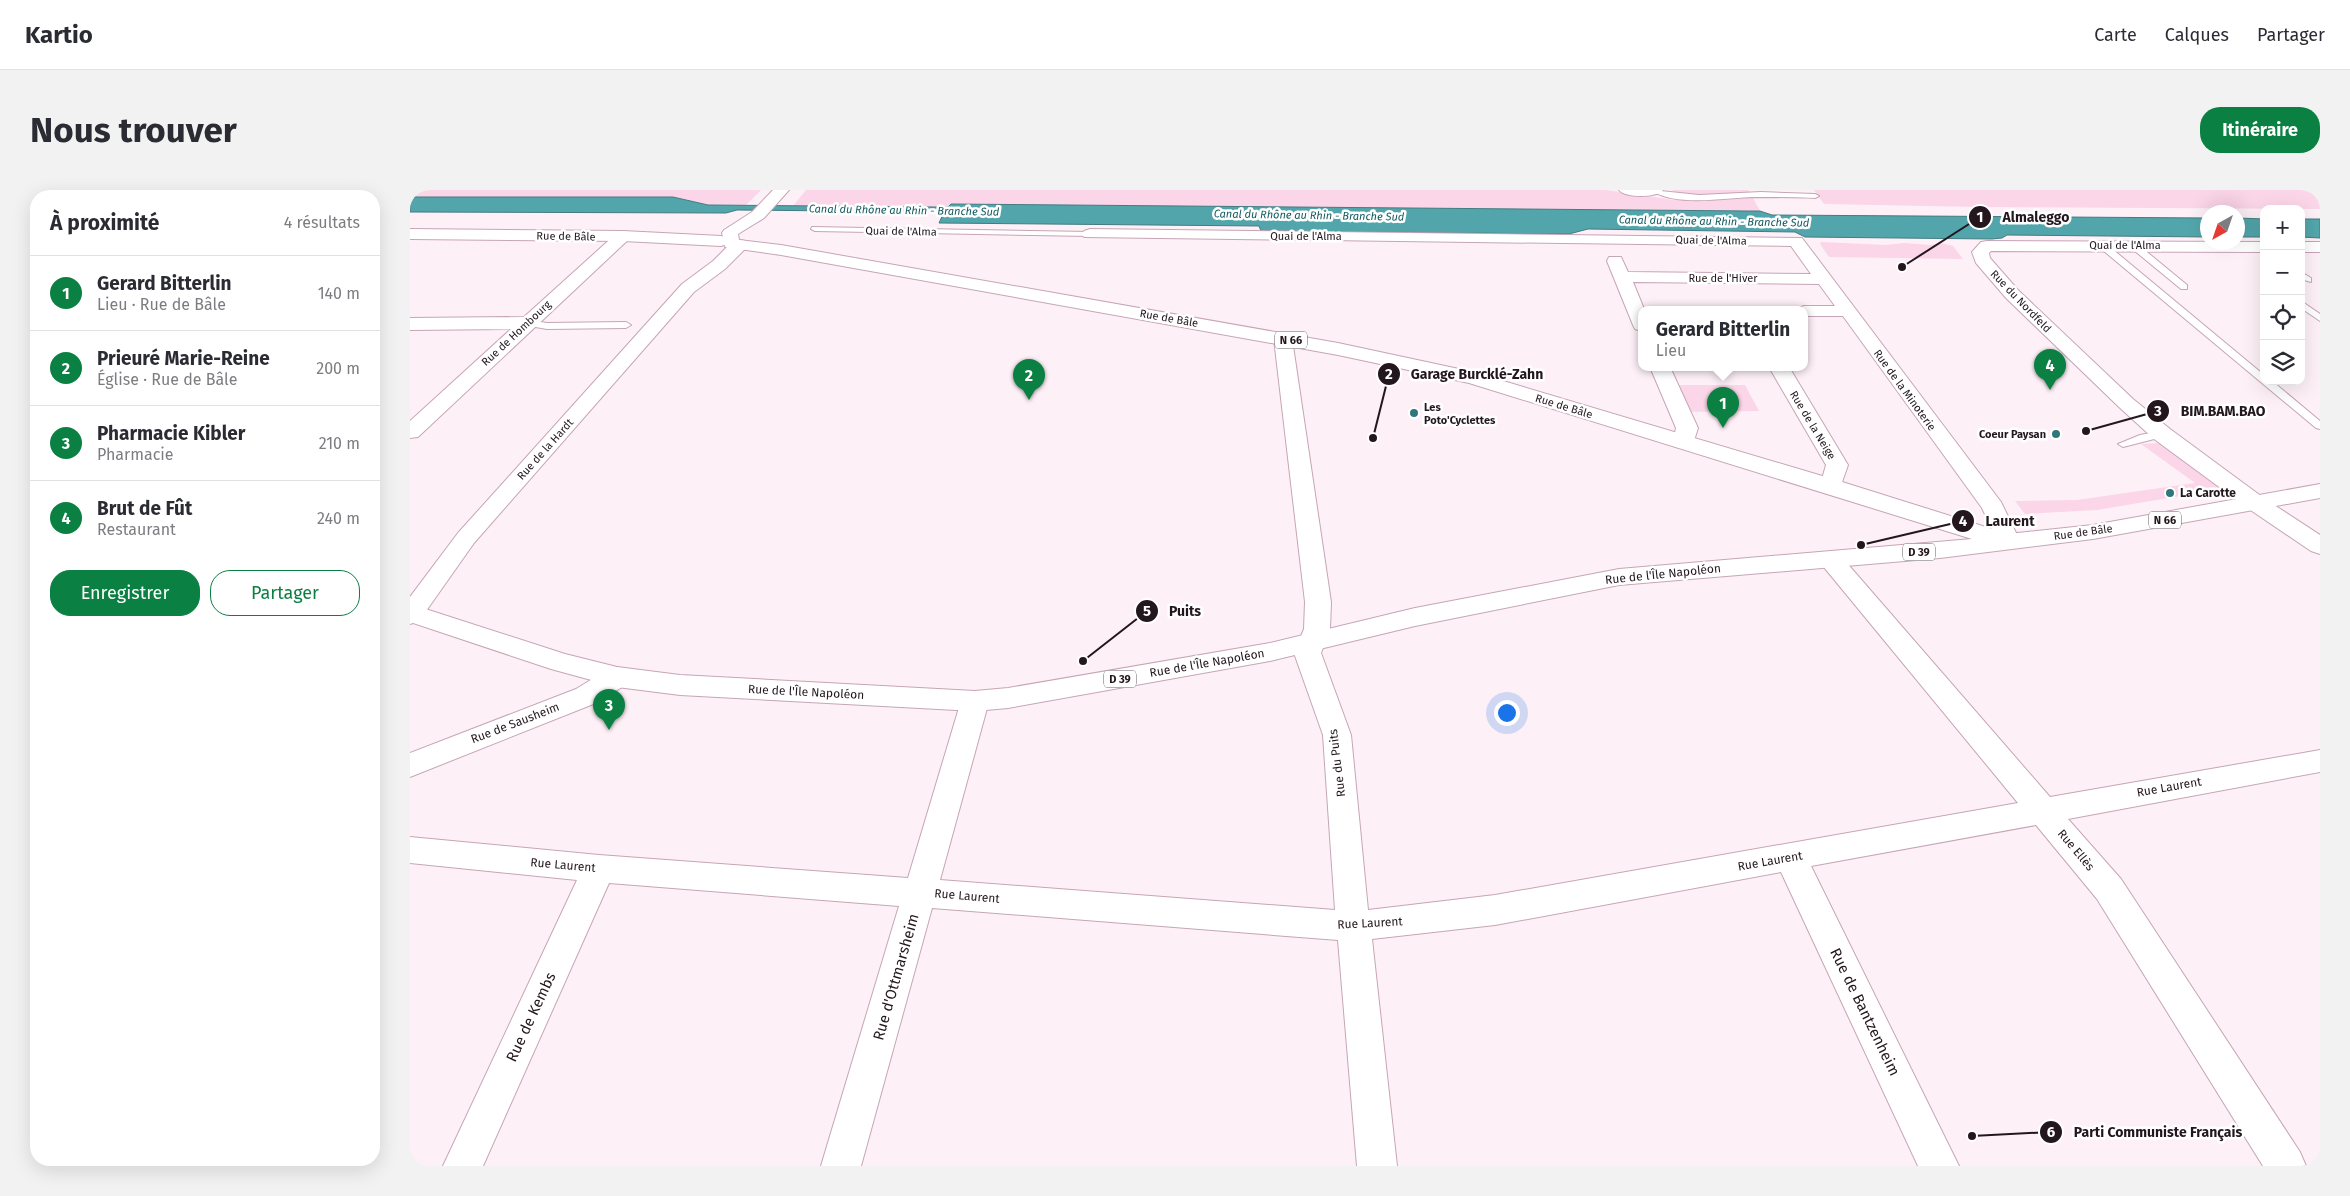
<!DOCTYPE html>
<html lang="fr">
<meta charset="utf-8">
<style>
:root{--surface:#fff;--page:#f2f2f3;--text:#2b2b33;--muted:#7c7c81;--line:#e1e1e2;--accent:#0b8043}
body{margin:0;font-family:"Fira Sans",sans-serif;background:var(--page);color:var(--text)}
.controls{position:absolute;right:15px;top:15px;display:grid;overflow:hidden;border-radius:10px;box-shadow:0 5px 20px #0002}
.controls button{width:45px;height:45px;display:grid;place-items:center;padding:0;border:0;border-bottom:1px solid var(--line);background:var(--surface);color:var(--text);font:25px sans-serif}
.compass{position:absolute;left:1790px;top:15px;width:45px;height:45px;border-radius:50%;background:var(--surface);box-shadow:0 5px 20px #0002;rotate:220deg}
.you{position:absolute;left:1096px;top:522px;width:18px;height:18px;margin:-12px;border:4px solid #fff;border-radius:50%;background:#1a73e8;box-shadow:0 0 0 8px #1a73e833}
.badge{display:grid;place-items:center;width:32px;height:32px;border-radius:50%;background:var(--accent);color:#fff;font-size:16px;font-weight:700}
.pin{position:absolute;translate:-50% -41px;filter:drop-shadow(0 1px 2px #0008)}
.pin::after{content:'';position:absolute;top:26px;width:18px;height:15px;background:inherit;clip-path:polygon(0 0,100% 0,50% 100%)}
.popup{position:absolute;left:1228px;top:116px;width:170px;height:65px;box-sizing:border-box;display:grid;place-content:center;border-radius:10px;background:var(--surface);filter:drop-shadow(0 1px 4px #0005);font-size:16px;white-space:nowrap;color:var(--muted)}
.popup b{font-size:19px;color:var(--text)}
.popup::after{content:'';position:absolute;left:50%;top:100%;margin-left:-10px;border:10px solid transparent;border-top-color:var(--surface)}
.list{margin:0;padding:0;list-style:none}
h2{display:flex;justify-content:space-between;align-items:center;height:65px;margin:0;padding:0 20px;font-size:21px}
h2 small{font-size:16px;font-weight:400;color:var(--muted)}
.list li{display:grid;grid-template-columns:32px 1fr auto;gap:15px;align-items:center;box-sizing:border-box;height:75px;padding:0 20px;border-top:1px solid var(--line)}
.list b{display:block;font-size:19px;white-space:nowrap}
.list p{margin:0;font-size:16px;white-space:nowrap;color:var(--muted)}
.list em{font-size:16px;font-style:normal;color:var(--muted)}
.actions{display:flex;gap:10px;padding:15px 20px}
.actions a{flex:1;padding:11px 0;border:1px solid var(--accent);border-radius:20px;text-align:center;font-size:18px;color:var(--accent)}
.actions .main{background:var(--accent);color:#fff}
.icon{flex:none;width:28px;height:28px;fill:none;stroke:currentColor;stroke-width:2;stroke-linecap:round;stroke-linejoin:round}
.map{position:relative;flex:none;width:1910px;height:976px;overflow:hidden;border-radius:20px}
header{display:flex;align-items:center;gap:30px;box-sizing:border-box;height:70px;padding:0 25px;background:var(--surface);border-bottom:1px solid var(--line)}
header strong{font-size:24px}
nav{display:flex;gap:28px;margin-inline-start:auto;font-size:18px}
.intro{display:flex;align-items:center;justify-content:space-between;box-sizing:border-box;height:120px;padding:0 30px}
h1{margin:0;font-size:35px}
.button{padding:12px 22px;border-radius:20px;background:var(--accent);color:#fff;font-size:18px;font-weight:700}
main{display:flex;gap:30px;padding:0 30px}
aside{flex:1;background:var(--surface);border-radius:20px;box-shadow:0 5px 20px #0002}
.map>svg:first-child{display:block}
.green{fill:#fbd5e8}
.water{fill:#52a6ab;stroke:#447b80}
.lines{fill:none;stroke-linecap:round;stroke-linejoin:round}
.lane-casing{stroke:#c6a5b6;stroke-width:2}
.street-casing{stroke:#c6a5b6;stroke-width:2}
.secondary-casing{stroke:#c6a5b6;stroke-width:2}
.primary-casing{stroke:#c6a5b6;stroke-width:2}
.lane{fill:#fff;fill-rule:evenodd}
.street{fill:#fff;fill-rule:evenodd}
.secondary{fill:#fff;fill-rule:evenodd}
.primary{fill:#fff;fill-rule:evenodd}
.poi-dot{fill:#2e777c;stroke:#fff;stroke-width:2}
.labels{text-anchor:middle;stroke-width:5;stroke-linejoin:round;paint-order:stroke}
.far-water-label{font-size:11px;font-style:italic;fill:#11595e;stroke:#fff}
.far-street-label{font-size:11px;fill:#23171d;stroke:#fff}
.shield{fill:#fff;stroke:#655d61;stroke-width:1}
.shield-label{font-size:11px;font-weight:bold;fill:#23171d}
.far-poi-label{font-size:11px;font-weight:bold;fill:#23171d;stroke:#fff;text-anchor:start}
.poi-label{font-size:12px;font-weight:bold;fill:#23171d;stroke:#fff;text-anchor:start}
.street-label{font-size:12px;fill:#23171d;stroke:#fff}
.near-street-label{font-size:15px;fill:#23171d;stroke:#fff}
.leader{fill:none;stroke:#23171d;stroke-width:2}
.callout-dot{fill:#23171d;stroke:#fff;stroke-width:2}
.mark-label{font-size:15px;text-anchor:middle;font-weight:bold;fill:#fff}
.callout-label{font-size:14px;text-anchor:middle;font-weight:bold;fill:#23171d;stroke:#fff;stroke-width:5;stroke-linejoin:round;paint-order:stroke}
</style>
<header>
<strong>Kartio</strong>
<nav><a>Carte</a><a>Calques</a><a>Partager</a></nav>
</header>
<div class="intro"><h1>Nous trouver</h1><a class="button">Itinéraire</a></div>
<main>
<aside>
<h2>À proximité<small>4 résultats</small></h2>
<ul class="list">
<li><span class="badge">1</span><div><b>Gerard Bitterlin</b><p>Lieu · Rue de Bâle</p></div><em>140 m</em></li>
<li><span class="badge">2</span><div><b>Prieuré Marie-Reine</b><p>Église · Rue de Bâle</p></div><em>200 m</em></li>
<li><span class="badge">3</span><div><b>Pharmacie Kibler</b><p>Pharmacie</p></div><em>210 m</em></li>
<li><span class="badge">4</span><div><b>Brut de Fût</b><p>Restaurant</p></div><em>240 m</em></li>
</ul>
<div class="actions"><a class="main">Enregistrer</a><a>Partager</a></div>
</aside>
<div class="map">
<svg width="1910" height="976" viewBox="0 0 1910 976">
<rect width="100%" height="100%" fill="#fef0f7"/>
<path class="green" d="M 0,0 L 351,0 L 336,15 L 298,15 L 263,7 L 0,7 Z
M 396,0 L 1196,0 L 1264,10 L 1294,11 L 1343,8 L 1350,21 L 542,14 L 539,17 L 525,17 L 383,16 Z
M 1262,0 L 1338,0 L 1340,2 C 1319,2 1280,12 1262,0 Z
M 1404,0 L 1910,0 L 1910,19 L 1569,17 L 1414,14 Z
M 1411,52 L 1476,55 L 1494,53 L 1520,55 L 1531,53 L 1543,56 L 1553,69 L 1419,67 L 1410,54 Z
M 1258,195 L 1335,195 L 1349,221 L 1270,222 Z
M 1749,253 L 1812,299 L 1687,320 L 1615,324 L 1605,311 L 1667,310 L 1785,293 L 1731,254 Z"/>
<path class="water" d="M 0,7 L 263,7 L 298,15 L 525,17 L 538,17 L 541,14 L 1338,21 L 1350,21 L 1362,25 L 1797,28 L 1798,47 L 1597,45 L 1592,48 L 1582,49 L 1395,47 L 1385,42 L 1178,39 L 1159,44 L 851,41 L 849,36 L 529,33 L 534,22 L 327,20 L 316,23 L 0,22 Z
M 1828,28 L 1854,29 L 1854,47 L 1828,47 Z
M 1891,29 L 1910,29 L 1910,48 L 1891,47 Z"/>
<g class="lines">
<defs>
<path id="lane" d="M 1241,0 L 1289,5 L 1351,2 L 1405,4 L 1409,6 L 1405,8 C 1384,7 1364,7 1343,7 C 1316,8 1264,17 1241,0 Z
M 402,37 L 680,42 L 684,44 L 680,46 L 405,41 L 401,39 Z
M 1689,53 L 1695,53 L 1854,185 L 1854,191 L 1862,191 L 1910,231 L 1910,239 L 1906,238 L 1689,57 Z
M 1720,53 L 1726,53 L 1777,95 L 1777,99 L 1771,99 L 1720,57 Z
M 1891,82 L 1901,88 L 1901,92 L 1891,89 Z
M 1891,111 L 1910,124 L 1910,131 L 1891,118 Z
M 117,130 L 137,133 L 216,132 L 221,135 L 216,138 L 137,139 L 114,135 L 112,133 Z
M 1752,241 L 1757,244 L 1756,246 L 1713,257 L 1708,254 L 1730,245 Z"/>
<path id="street" d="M 680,39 L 1392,48 L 1591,312 L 1610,351 L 1606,356 L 1598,359 L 1590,356 L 1572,318 L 1433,126 L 1394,126 L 1394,119 L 1386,119 L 1394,116 L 1425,116 L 1409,94 L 1223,92 L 1234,119 L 1232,119 L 1232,141 L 1225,139 L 1223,135 L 1197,71 L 1199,67 L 1211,67 L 1218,82 L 1401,84 L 1381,56 L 674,47 L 672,44 L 674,41 Z
M 213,41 L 219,43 L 221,46 L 219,49 L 8,247 L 0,248 L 0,231 L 101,139 L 0,140 L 0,128 L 114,127 L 207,43 Z
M 1577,51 L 1854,52 L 1854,62 L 1581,61 L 1579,63 L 1580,68 L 1608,100 L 1723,209 L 1760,239 L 1855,309 L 1859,314 L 1855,319 L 1847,321 L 1839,319 L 1744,249 L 1709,217 L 1596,108 L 1566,73 L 1562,62 L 1571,52 Z
M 1891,52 L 1910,52 L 1910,62 L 1891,62 Z
M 873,143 L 880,145 L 882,149 L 921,412 L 920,439 L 911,463 L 941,545 L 958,720 L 1085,705 L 1608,613 L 1408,370 L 1411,364 L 1420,362 L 1429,364 L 1640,607 L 1910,560 L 1910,582 L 1658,629 L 1711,689 L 1890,962 L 1896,976 L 1853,976 L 1687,709 L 1626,635 L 1401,676 L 1549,976 L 1508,976 L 1371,682 L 1085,735 L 962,749 L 987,976 L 947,976 L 928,750 L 522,718 L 451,976 L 411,976 L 489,716 L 199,693 L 73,976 L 33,976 L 167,690 L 0,673 L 0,647 L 189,665 L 498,688 L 551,511 L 555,504 L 565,501 L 575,504 L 579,511 L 530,690 L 925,720 L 913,545 L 884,463 L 894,439 L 895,412 L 864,149 L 866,145 Z
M 1240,177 L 1260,177 L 1288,238 L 1282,257 L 1274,258 L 1266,257 L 1263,252 L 1266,238 Z
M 1359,177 L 1379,177 L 1438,275 L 1429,301 L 1421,303 L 1413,301 L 1410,296 L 1416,275 Z"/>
<path id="secondary" d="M 0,39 L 213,41 L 311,46 L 317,48 L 319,51 L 317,54 L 311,56 L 213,51 L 0,49 Z
M 329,50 L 335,51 L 337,55 L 335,59 L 315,79 L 284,102 L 64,353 L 9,431 L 0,434 L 0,407 L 48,343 L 272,94 L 303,71 L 323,51 Z
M 1847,307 L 1855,309 L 1910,345 L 1910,364 L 1901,361 L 1839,319 L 1835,314 L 1839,309 Z
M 207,477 L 217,480 L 221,487 L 217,494 L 186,513 L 0,587 L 0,563 L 166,499 L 197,480 Z"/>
<path id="primary" d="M 363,0 L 379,0 L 354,28 L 328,44 L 329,50 L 371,55 L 928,153 L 1063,182 L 1429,291 L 1598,344 L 1683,335 L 1910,294 L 1910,308 L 1683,349 L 1530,368 L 1209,395 L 1005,436 L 860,471 L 598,518 L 565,521 L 270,505 L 207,497 L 141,479 L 0,432 L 0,414 L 155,464 L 207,477 L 270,485 L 565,501 L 598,498 L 860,453 L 1005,418 L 1209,379 L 1562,349 L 1059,193 L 928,165 L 371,65 L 315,57 L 312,43 L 314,40 L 342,22 Z
M 1209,0 L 1253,0 C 1247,8 1215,8 1209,0 Z"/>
</defs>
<use href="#lane" class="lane-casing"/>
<use href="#street" class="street-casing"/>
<use href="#secondary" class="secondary-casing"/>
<use href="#primary" class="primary-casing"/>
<use href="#lane" class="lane"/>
<use href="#street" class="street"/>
<use href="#secondary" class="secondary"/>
<use href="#primary" class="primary"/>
</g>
<g class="poi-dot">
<circle cx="1004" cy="223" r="5"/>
<circle cx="1646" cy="244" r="5"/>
<circle cx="1760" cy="303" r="5"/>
</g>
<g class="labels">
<g class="far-water-label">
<text transform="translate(494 20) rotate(1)" y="4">Canal du Rhône au Rhin - Branche Sud</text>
<text transform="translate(899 25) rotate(1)" y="4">Canal du Rhône au Rhin - Branche Sud</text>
<text transform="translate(1304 31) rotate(1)" y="4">Canal du Rhône au Rhin - Branche Sud</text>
</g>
<g class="far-street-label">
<text transform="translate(491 41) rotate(1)" y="4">Quai de l'Alma</text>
<text transform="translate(156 46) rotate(1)" y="4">Rue de Bâle</text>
<text x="896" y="50">Quai de l'Alma</text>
<text transform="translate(1301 50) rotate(1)" y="4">Quai de l'Alma</text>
<text x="1715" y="59">Quai de l'Alma</text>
<text x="1313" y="92">Rue de l'Hiver</text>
<text transform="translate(1611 111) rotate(46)" y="4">Rue du Nordfeld</text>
<text transform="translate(759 128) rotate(10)" y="4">Rue de Bâle</text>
<text transform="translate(106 143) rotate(-43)" y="4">Rue de Hombourg</text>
<text transform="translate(1495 200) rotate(54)" y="4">Rue de la Minoterie</text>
<text transform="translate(1154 216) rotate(17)" y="4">Rue de Bâle</text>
<text transform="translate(1403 235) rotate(59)" y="4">Rue de la Neige</text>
<text transform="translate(135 259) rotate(-48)" y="4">Rue de la Hardt</text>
<text transform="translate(1673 342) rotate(-8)" y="4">Rue de Bâle</text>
</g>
<g class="shield">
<rect x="865" y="141.5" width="32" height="17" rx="4"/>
<rect x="1739" y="321.5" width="32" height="17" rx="4"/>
<rect x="1493" y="353.5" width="32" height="17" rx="4"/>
<rect x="694" y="480.5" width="32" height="17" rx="4"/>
</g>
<g class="shield-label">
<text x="881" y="154">N 66</text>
<text x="1755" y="334">N 66</text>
<text x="1509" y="366">D 39</text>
<text x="710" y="493">D 39</text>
</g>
<g class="far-poi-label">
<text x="1014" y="221">Les<tspan x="1014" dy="13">Poto'Cyclettes</tspan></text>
<text x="1636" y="248" text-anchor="end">Coeur Paysan</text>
</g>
<g class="poi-label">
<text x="1770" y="307">La Carotte</text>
</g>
<g class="street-label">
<text transform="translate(1253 384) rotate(-6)" y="4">Rue de l'Île Napoléon</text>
<text transform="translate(797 473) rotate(-10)" y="4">Rue de l'Île Napoléon</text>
<text transform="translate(396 502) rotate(3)" y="4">Rue de l'Île Napoléon</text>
<text transform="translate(105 533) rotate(-21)" y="4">Rue de Sausheim</text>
<text transform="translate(927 573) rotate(-97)" y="4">Rue du Puits</text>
<text transform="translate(1759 597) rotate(-10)" y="4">Rue Laurent</text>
<text transform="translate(1666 660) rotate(50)" y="4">Rue Ellès</text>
<text transform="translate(1360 671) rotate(-10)" y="4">Rue Laurent</text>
<text transform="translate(153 675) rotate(5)" y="4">Rue Laurent</text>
<text transform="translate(557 706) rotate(5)" y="4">Rue Laurent</text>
<text transform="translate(960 733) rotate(-3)" y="4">Rue Laurent</text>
</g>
<g class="near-street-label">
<text transform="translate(486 787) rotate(-74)" y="5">Rue d'Ottmarsheim</text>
<text transform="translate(1455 822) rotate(64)" y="5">Rue de Bantzenheim</text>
<text transform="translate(121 827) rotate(-65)" y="5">Rue de Kembs</text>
</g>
</g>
<path class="leader" d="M1492 77L1570 27M963 248L979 184M1676 241L1748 221M1451 355L1553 331M673 471L737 421M1562 946L1641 942"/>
<g class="callout-dot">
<circle cx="1492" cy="77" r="5"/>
<circle cx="963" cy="248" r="5"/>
<circle cx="1676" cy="241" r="5"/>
<circle cx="1451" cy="355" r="5"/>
<circle cx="673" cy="471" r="5"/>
<circle cx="1562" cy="946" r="5"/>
<circle cx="1570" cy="27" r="12"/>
<circle cx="979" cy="184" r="12"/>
<circle cx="1748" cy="221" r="12"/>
<circle cx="1553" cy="331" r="12"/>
<circle cx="737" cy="421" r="12"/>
<circle cx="1641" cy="942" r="12"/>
</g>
<g class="mark-label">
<text x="1570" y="32">1</text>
<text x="979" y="189">2</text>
<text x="1748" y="226">3</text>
<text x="1553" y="336">4</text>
<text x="737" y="426">5</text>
<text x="1641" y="947">6</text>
</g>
<g class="callout-label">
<text x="1626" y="32">Almaleggo</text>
<text x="1067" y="189">Garage Burcklé-Zahn</text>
<text x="1813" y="226">BIM.BAM.BAO</text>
<text x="1600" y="336">Laurent</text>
<text x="775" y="426">Puits</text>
<text x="1748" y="947">Parti Communiste Français</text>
</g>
</svg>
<div class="controls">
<button>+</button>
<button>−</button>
<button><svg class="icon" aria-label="locate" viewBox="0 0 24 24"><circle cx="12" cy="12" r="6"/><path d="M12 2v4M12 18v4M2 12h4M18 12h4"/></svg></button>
<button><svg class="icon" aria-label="layers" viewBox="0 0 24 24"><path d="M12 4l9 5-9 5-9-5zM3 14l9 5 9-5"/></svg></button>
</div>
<svg class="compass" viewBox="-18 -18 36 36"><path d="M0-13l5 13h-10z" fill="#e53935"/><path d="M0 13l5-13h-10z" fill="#7c7c81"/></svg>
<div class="you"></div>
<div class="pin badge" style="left:1313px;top:238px">1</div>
<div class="popup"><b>Gerard Bitterlin</b>Lieu</div>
<div class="pin badge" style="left:619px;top:210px">2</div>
<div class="pin badge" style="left:199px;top:540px">3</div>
<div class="pin badge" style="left:1640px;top:200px">4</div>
</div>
</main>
